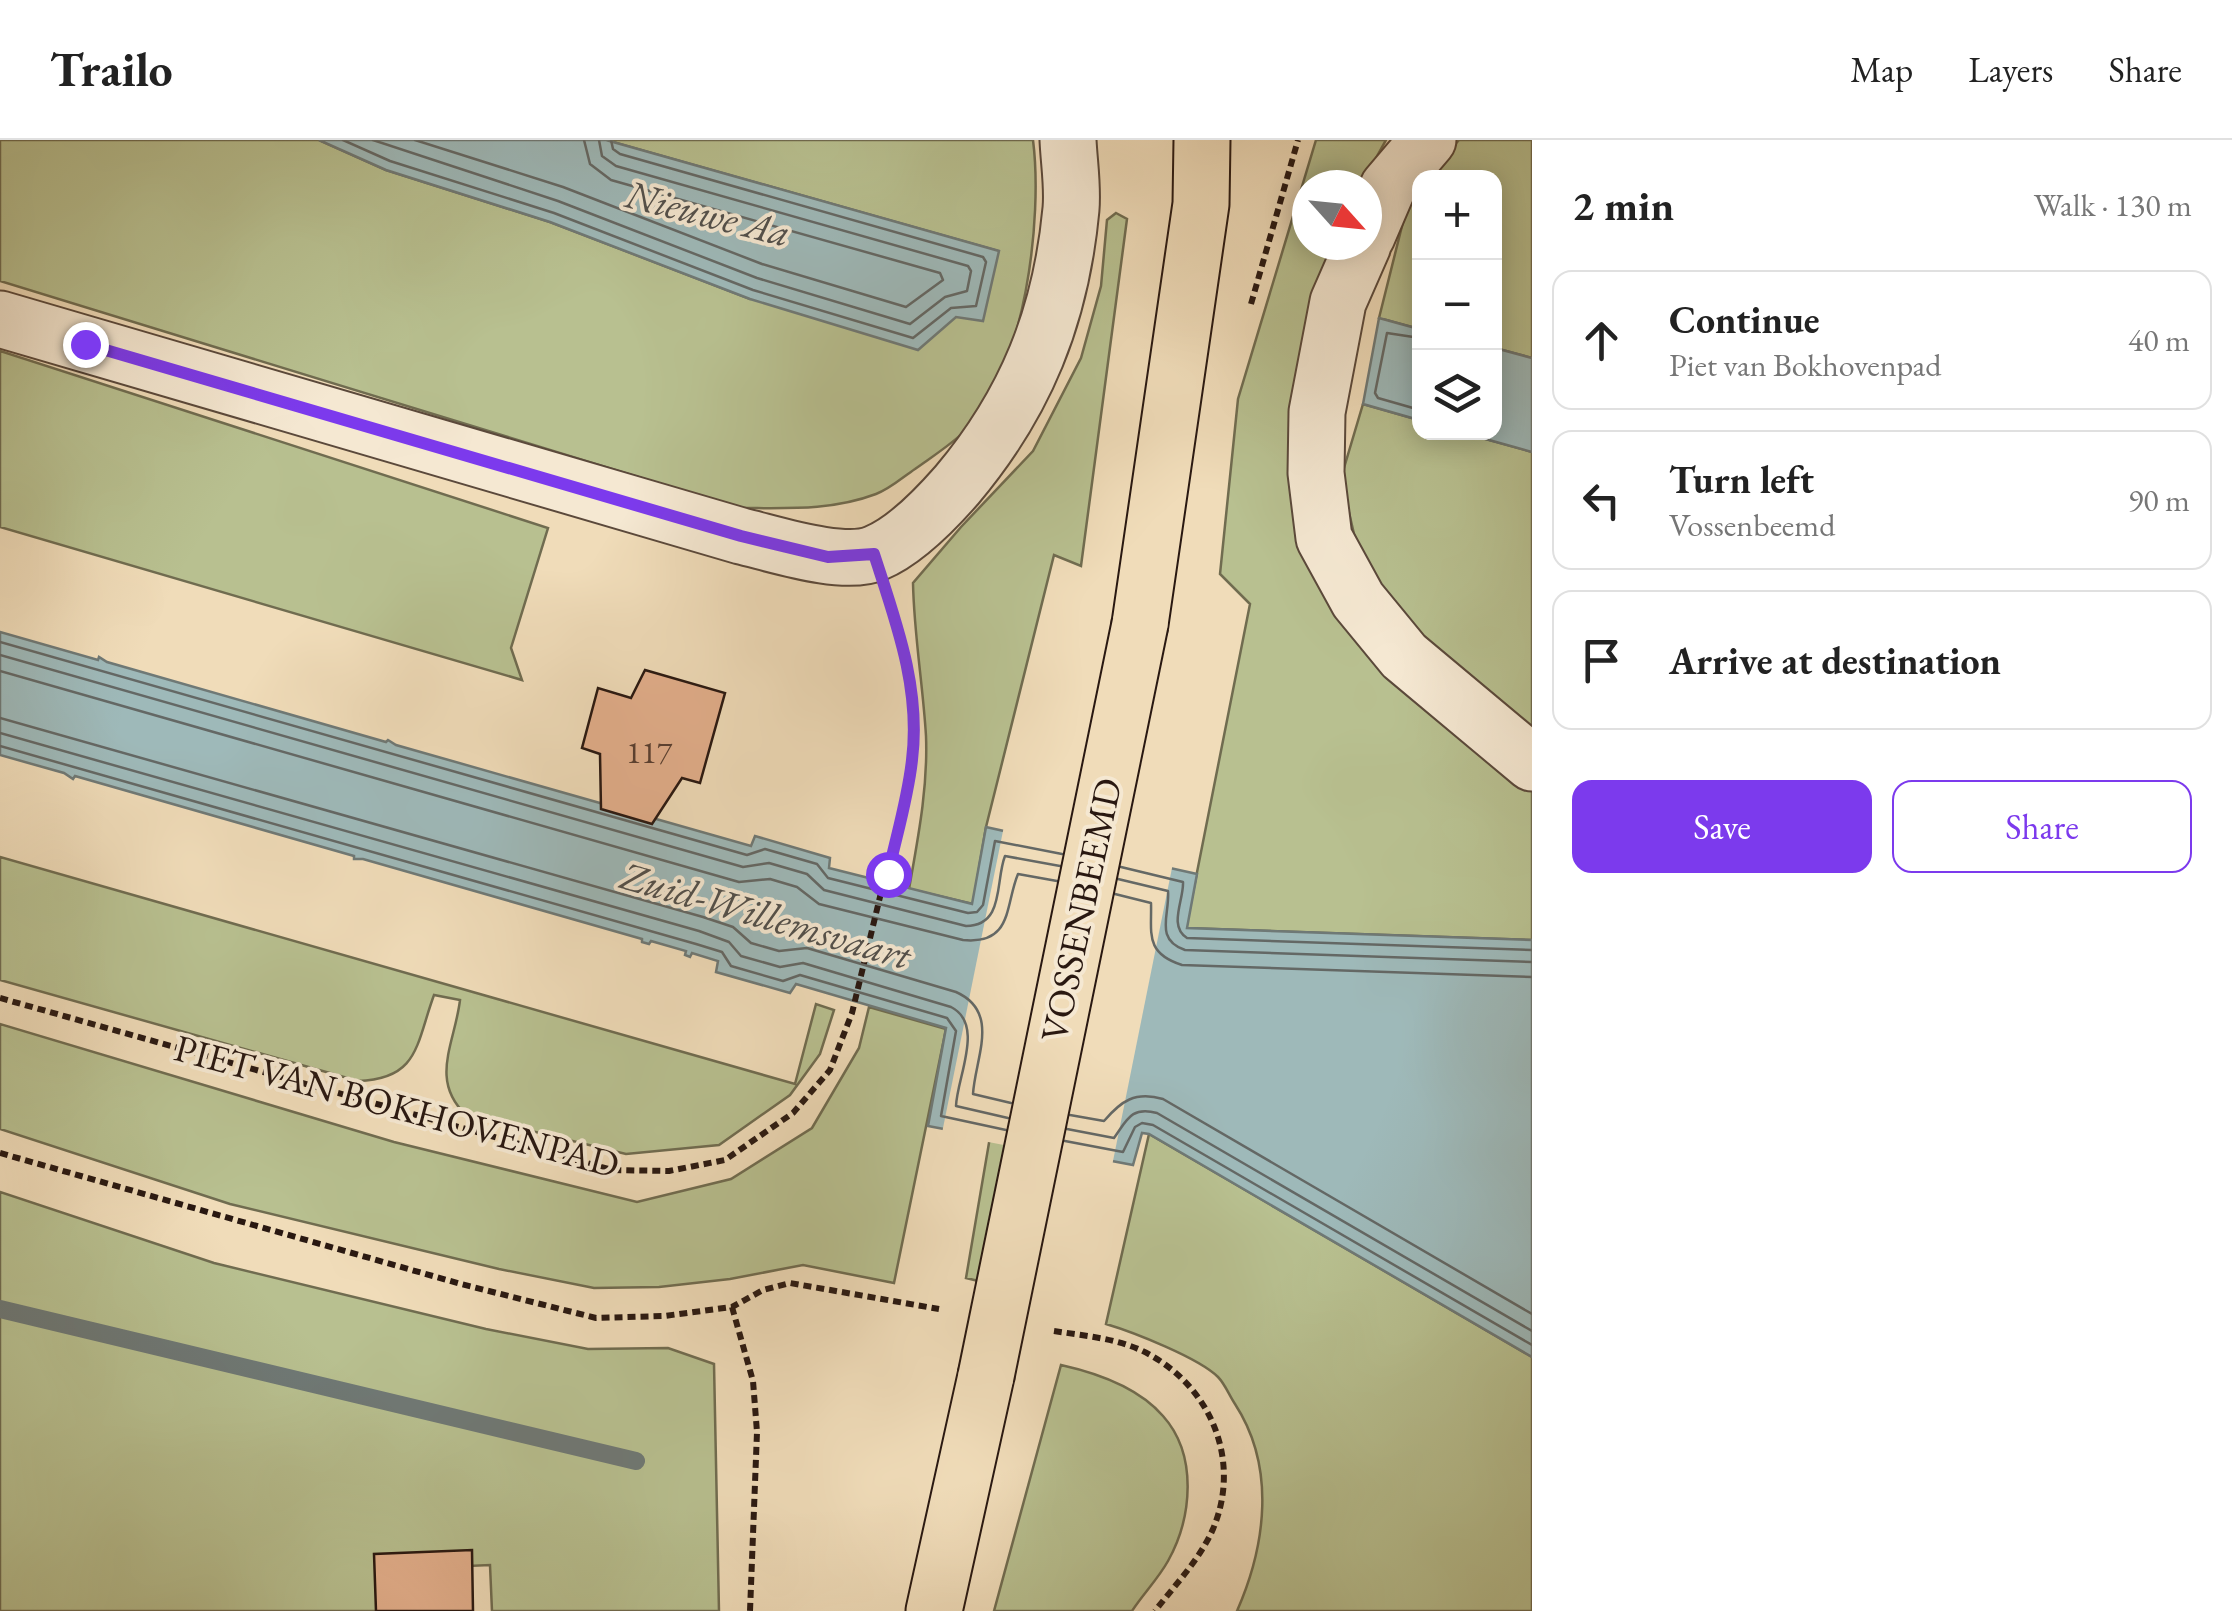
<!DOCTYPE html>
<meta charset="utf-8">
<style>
:root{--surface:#fff;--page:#f2f2f2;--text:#222;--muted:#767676;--line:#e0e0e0;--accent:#7c3aed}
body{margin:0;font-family:"EB Garamond",serif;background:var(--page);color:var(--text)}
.controls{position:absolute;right:30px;top:30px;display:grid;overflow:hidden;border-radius:20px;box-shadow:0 5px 25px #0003}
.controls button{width:90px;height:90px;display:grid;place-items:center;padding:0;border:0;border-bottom:2px solid var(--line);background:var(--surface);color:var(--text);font:50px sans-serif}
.compass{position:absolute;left:1292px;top:30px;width:90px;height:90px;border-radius:50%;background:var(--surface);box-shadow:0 5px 25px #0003;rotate:117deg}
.stop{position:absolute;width:30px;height:30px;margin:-22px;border:8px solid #7c3aed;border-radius:50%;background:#fff}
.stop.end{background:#7c3aed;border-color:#fff;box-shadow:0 2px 10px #0008}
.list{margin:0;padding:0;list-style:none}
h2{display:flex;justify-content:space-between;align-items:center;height:130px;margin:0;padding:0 40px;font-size:42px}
h2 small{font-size:32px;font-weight:400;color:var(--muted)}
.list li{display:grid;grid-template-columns:65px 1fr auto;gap:30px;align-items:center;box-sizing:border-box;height:140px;margin:0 20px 20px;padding:0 20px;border:2px solid var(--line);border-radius:20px}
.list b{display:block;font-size:38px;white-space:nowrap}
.list p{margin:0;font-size:32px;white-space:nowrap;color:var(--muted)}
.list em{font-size:32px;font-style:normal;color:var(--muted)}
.actions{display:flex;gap:20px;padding:30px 40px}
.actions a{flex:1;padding:22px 0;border:2px solid var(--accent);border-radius:20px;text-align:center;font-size:35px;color:var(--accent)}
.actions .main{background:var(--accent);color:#fff}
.icon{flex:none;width:55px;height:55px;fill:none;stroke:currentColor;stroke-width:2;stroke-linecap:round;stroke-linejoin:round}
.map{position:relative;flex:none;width:1532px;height:1471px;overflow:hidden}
header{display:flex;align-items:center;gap:60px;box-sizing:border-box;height:140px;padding:0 50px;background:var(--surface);border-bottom:2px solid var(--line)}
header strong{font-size:48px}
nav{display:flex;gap:55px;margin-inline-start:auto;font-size:35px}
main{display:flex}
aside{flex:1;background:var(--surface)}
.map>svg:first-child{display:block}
.green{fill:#b8c090;stroke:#706c50;stroke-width:2.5}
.water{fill:#9eb9b9;stroke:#6f7976;stroke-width:2.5}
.pier{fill:#f0dcb9}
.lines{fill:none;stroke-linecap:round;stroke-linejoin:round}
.shore{stroke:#646865;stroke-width:2.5}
.stream{stroke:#6f7976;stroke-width:18}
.building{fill:#e3af8c;stroke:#291811;stroke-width:2.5}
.minor-casing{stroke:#5b493b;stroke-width:59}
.major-casing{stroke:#291811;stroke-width:59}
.path{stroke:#291811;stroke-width:6;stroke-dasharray:8 5;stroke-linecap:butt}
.minor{stroke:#f5e8d2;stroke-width:55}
.major{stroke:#f0dcb9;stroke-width:55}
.major-bridge-casing{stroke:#291811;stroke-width:59;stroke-linecap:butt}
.major-bridge{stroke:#f0dcb9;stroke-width:55}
.route{stroke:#7c3aed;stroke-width:12}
.labels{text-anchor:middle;stroke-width:8;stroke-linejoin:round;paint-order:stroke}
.number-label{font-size:32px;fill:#583e30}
.street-label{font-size:38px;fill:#291811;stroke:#f5e8d2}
.water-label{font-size:40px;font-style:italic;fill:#52504c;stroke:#f5e8d2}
</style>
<header>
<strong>Trailo</strong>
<nav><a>Map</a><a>Layers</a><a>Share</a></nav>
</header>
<main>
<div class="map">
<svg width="1532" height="1471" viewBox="0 0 1532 1471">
<rect width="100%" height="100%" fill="#f0dcb9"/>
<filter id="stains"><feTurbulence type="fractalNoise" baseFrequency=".002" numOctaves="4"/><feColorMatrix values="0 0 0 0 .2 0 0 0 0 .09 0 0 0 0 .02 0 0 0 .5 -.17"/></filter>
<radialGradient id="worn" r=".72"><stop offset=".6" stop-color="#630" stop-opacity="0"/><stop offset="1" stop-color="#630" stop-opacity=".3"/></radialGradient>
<path class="green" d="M 0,0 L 319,0 L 386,30 L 550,82 L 750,159 L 998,111 L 606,0 L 1033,0 C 1043,78 1025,228 969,287 C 954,303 933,316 915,329 C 903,337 890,349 876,354 C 831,371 786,368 739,368 L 0,141 Z
M 1316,0 L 1386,0 L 1361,45 L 1307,45 L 1307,105 L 1340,105 L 1294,331 L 1522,644 L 1532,650 L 1532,800 L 1186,788 L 1250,464 L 1220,434 L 1238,259 Z
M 1459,0 L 1532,0 L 1532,218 L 1495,208 L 1494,38 L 1426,38 Z
M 1419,45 L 1419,189 L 1379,178 L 1409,58 Z
M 1116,73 L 1127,79 L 1081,426 L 1054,415 L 986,687 L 973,764 L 909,749 C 918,698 928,648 926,596 C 923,545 914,495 913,443 L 961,387 L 1033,311 L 1081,218 L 1101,146 L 1107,80 Z
M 0,211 L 548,388 L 511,508 L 522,540 L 0,387 Z
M 1363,264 L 1419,280 L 1420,292 L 1464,293 L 1532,312 L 1532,600 L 1420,503 L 1379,448 L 1354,394 L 1341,338 Z
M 0,717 L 795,944 L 816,864 L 834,870 L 820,914 L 790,955 L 719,1005 L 626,1014 L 466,975 C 429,940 455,903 460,860 L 434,855 C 416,904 419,939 358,941 L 0,840 Z
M 869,867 L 946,889 L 894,1143 L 803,1125 L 730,1139 L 659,1147 L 594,1148 L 499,1129 L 230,1064 L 0,989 L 0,884 L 394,1002 L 637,1062 L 731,1039 L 812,988 L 859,908 Z
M 1149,994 L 1532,1217 L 1532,1471 L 1237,1471 C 1266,1405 1276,1327 1235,1264 C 1229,1255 1225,1244 1218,1237 C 1199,1218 1133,1192 1106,1184 Z
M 990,997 L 1047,1008 L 1028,1153 L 966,1138 Z
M 0,1052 L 214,1123 L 486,1189 L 588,1209 L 668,1208 L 714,1224 L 719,1471 L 492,1471 L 490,1425 L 398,1429 L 395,1471 L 0,1471 Z
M 1061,1225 C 1097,1233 1138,1247 1163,1276 C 1198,1315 1192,1378 1168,1421 C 1158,1439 1143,1454 1132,1471 L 994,1471 Z"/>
<path class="water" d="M 319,0 L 606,0 L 999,111 L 983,181 L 956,177 L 918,210 L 750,159 L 550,82 L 386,30 Z
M 1379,178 L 1419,189 L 1419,280 L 1363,264 Z
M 1495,208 L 1532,218 L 1532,312 L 1464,293 L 1494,292 Z
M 0,492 L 98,520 L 99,517 L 107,522 L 386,602 L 388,600 L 396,605 L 751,706 L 755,696 L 830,718 L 829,728 L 972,764 L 986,687 L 1197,734 L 1187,788 L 1532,800 L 1532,1217 L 1149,994 L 1142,993 L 1133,1025 L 928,986 L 946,888 L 796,844 L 790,853 L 716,832 L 718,821 L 692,813 L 690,817 L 685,815 L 686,811 L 651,801 L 649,804 L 642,802 L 642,799 L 363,719 L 354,719 L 354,716 L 75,636 L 73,639 L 64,633 L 0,615 Z"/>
<path class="pier" d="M 1004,686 L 1173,723 L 1112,1026 L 942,993 Z"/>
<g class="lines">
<path class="shore" d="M 343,0 L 390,21 L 554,73 L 753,150 L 913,198 L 951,168 L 976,166 L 986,122 L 983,117 L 620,14 L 613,9 L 611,0
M 373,0 L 558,61 L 757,138 L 910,184 L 945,157 L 967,151 L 971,131 L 968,126 L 616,26 L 602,16 L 599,0
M 415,0 L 563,47 L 762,124 L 906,167 L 943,140 L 940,133 L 611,40 L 590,24 L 584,0
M 1420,198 L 1387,193 L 1375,253 L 1378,258 L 1420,270
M 0,502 L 747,715 L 765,709 L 817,724 L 828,738 L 968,773 L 977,772 L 983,765 L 995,701 L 1062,714
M 0,515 L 743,727 L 769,723 L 807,734 L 824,750 L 966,786 C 1005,786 995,741 1005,716 L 1060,726
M 0,531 L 739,742 L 770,739 L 797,747 L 819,764 L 963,800 C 1013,805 1005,765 1018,734 L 1057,741
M 0,578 L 703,777 L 733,787 L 751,803 L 779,811 L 807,808 L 956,852 C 1001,872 975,918 973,954 L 1011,963
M 0,593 L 699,791 L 729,802 L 741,816 L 780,827 L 803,823 L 951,867 C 985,884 957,937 956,966 L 1008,978
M 0,606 L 696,804 L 722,812 L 731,826 L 783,841 L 800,835 L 947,878 L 956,891 L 941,976 L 1006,990
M 1121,727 L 1183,742 C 1184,760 1168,786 1187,798 L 1532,810
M 1118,739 L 1168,751 C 1170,775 1154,799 1185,810 L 1532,822
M 1115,754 L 1151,763 C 1152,792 1144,813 1182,825 L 1532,837
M 1070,975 L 1104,981 C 1121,961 1135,951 1163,959 L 1532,1174
M 1067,989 L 1114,998 C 1127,980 1131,966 1157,973 L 1532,1191
M 1065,1001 L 1123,1012 L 1135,987 L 1142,983 L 1153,985 L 1532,1205"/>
<path class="stream" d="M 0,1169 L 636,1321"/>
</g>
<path class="building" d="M 645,530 L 725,553 L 700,643 L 682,638 L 652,684 L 601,669 L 600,614 L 582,608 L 598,548 L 631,558 Z
M 472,1410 L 473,1471 L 376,1471 L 374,1414 Z"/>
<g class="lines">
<defs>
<path id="minor" d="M 1367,96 L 1388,47 L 1428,0
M 1363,105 L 1338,162 L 1317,272 L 1316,333 L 1324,398 L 1358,460 L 1404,516 L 1532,623
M 0,179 L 741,396 C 775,404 844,427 876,413 C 905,401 936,369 957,345 C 1026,263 1061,176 1071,69 C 1073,46 1069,22 1068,0"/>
<path id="major" d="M 1140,484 L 1201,64 L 1202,0
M 934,1471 L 986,1236"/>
</defs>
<use href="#minor" class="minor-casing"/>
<use href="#major" class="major-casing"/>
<path class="path" d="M 1251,164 L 1298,0
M 0,858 L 612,1030 L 669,1031 L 725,1020 L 793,973 L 830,930 L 852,873 L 913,620 L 914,565 L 906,512 L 891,468
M 0,1013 L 461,1144 L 596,1178 L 664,1176 L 732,1167 L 763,1150 L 790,1143 L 939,1169
M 732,1167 L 753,1241 L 757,1292 L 750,1471
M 1054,1191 C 1086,1196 1124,1199 1152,1216 C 1213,1251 1241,1323 1213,1389 C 1200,1419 1175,1445 1155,1471"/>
<use href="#minor" class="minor"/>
<use href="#major" class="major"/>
<defs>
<path id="major-bridge" d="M 986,1236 L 1140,484"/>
</defs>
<use href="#major-bridge" class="major-bridge-casing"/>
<use href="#major-bridge" class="major-bridge"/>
</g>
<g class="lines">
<path class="route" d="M 85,204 L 741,396 L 828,417 L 874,414 C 896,482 921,548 912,620 C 908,658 896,697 888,734"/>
</g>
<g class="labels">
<g class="number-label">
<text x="649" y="623">117</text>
</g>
<g class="street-label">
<text transform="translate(1081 770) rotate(-78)" y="13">VOSSENBEEMD</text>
<text transform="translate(397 966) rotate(15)" y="13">PIET VAN BOKHOVENPAD</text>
</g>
<g class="water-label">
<text transform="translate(708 73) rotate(14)" y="14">Nieuwe Aa</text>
<text transform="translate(766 775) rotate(16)" y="14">Zuid-Willemsvaart</text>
</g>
</g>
<rect width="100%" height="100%" filter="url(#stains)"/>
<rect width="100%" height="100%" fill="url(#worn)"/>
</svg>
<div class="controls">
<button>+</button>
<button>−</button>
<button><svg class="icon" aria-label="layers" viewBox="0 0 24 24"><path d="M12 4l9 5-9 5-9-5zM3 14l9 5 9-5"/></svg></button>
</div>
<svg class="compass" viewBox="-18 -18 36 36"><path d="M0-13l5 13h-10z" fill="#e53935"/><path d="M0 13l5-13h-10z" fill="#767676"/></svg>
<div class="stop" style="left:888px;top:734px"></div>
<div class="stop end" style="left:85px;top:204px"></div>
</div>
<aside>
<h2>2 min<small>Walk · 130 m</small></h2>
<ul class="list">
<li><svg class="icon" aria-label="ahead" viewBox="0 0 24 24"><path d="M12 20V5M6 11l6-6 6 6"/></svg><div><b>Continue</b><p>Piet van Bokhovenpad</p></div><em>40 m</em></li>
<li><svg class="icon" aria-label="left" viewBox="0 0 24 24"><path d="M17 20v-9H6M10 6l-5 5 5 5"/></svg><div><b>Turn left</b><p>Vossenbeemd</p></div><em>90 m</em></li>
<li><svg class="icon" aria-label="arrive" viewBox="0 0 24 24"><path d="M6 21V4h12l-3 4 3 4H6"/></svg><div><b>Arrive at destination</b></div></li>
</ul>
<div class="actions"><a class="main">Save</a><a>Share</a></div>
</aside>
</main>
